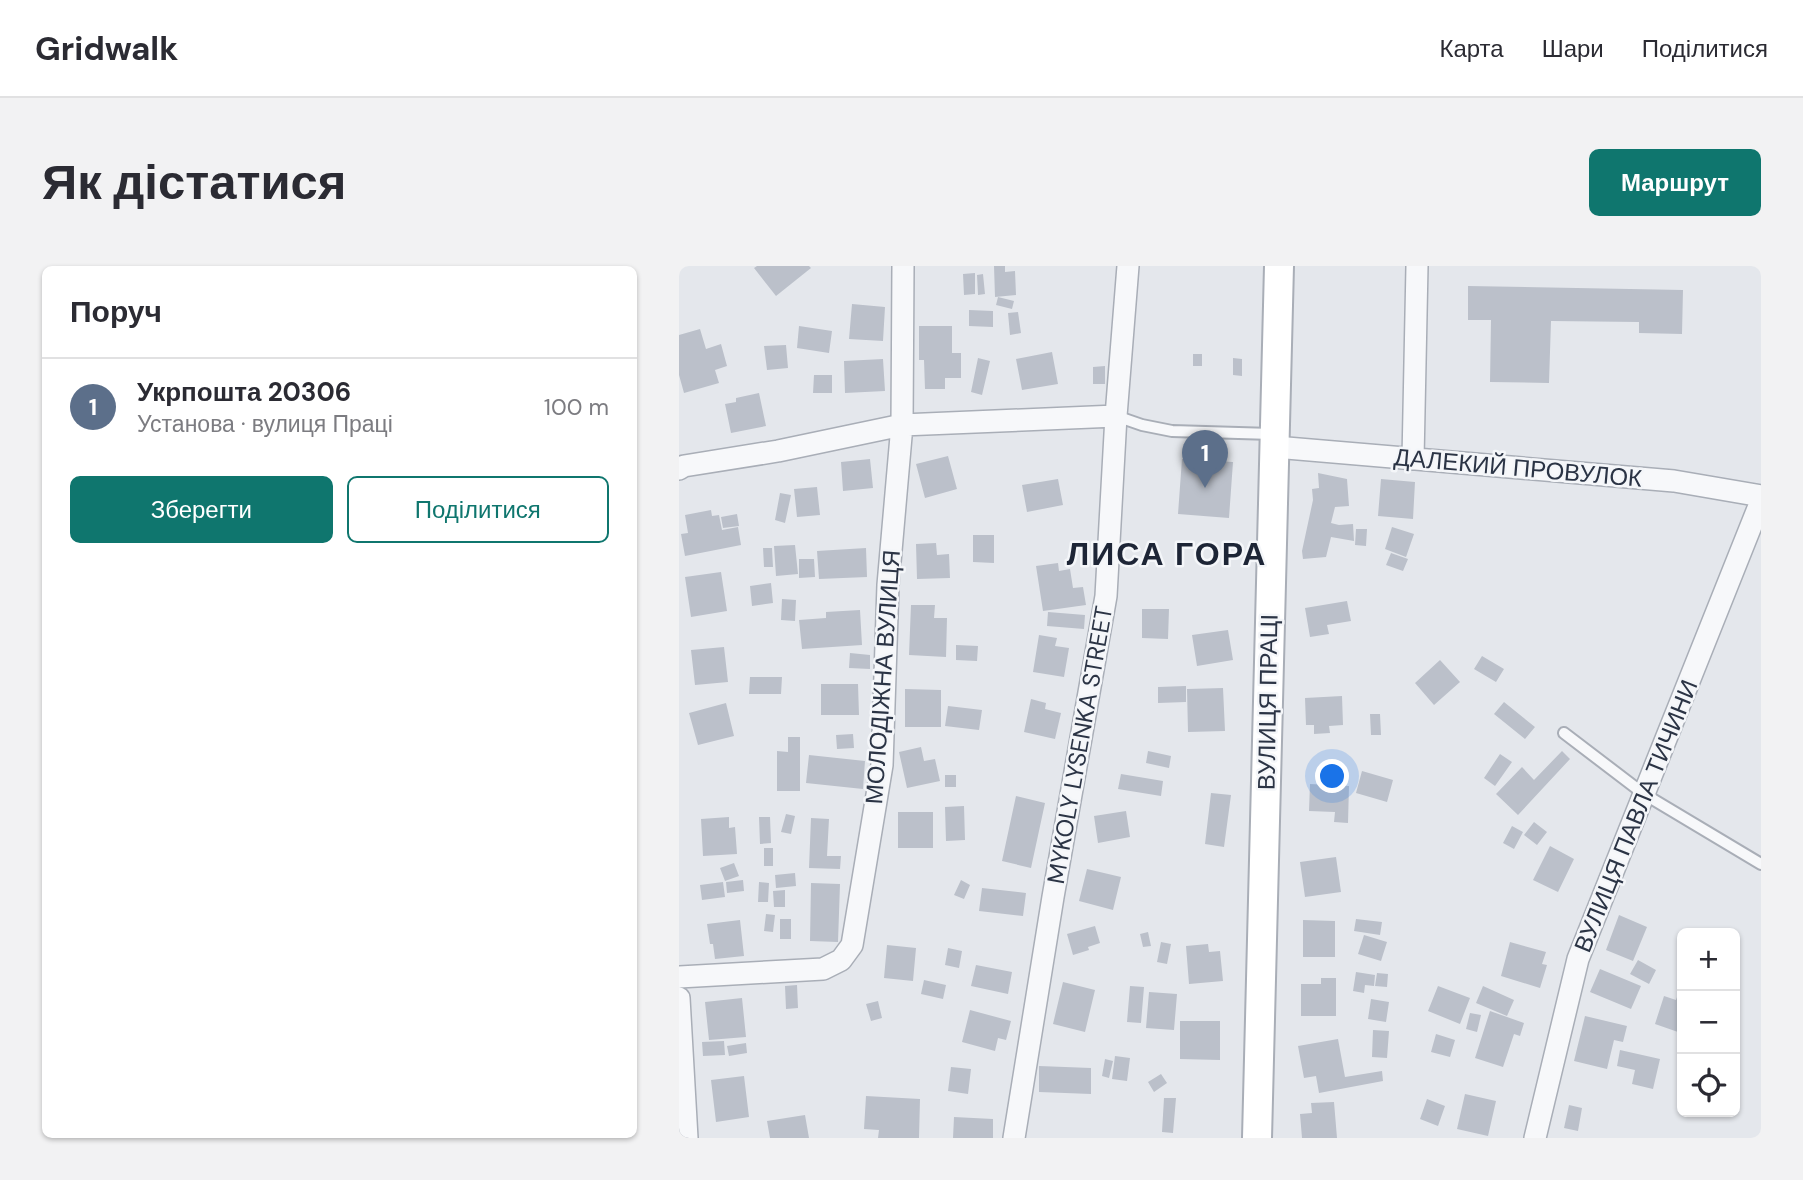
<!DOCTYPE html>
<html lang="uk">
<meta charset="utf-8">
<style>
:root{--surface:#fff;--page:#f2f2f3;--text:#2b2b33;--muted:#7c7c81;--line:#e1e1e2;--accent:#0f766e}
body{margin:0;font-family:"DM Sans",sans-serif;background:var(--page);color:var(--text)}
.controls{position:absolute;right:21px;bottom:21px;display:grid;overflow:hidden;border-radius:10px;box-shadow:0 2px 5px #0004}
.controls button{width:63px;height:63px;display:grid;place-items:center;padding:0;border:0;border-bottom:2px solid var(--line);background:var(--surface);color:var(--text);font:35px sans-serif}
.you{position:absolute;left:654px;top:511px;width:24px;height:24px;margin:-18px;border:5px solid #fff;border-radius:50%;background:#1a73e8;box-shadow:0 0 0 10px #1a73e833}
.badge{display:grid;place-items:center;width:46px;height:46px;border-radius:50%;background:var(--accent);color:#fff;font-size:23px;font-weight:700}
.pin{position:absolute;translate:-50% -58px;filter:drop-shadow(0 2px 4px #0008)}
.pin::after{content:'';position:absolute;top:37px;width:24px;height:21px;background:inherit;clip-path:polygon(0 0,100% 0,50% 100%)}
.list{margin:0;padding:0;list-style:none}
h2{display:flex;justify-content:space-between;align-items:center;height:91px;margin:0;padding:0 28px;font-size:30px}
h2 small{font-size:23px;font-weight:400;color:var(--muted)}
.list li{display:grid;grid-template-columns:46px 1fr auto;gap:21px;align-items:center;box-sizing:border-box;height:98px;padding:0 28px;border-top:2px solid var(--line)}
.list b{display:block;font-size:26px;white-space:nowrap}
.list p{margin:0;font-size:23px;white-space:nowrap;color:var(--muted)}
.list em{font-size:23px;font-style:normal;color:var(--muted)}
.actions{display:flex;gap:14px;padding:21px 28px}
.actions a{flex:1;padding:16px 0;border:2px solid var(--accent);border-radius:10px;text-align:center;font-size:24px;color:var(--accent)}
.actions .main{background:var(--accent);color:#fff}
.icon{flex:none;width:38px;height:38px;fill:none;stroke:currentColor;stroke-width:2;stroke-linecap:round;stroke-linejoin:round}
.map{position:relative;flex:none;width:1082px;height:872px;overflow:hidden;border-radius:10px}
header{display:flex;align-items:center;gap:42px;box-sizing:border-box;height:98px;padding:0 35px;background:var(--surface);border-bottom:2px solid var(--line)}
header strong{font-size:33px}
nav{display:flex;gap:38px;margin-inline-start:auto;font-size:24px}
.intro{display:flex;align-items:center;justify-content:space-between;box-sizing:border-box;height:168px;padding:0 42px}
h1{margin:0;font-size:49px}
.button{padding:18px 32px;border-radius:10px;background:var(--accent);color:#fff;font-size:24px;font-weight:700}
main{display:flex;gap:42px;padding:0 42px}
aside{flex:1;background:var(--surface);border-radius:10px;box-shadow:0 2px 5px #0004}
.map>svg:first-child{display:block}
.building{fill:#bbc0ca}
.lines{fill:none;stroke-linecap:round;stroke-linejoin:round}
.lane-casing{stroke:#a9aeb7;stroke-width:14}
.street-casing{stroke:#a9aeb7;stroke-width:24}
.secondary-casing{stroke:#a9aeb7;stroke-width:32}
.lane{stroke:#f7f8fa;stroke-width:10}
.street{stroke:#f7f8fa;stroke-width:21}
.secondary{stroke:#fff;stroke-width:28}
.labels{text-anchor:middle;stroke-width:5;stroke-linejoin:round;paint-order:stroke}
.street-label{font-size:24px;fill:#2b3445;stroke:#f4f6f9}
.district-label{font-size:32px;font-weight:bold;letter-spacing:2px;fill:#1d2536;stroke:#f4f6f9}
</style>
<header>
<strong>Gridwalk</strong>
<nav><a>Карта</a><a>Шари</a><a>Поділитися</a></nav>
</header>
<div class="intro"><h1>Як дістатися</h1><a class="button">Маршрут</a></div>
<main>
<aside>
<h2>Поруч<small></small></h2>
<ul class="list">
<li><span class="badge" style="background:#5c6f8a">1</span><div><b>Укрпошта 20306</b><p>Установа · вулиця Праці</p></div><em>100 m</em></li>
</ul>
<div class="actions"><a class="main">Зберегти</a><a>Поділитися</a></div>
</aside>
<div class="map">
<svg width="1082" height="872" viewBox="0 0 1082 872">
<rect width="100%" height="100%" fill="#e4e7ec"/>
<path class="building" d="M 78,0 L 130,0 L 132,2 L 97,30 L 75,2 Z
M 315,0 L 326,0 L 326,6 L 336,5 L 337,29 L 316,31 Z
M 296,7 L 296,28 L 285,29 L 284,8 Z
M 304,8 L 306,28 L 299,29 L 298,9 Z
M 789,20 L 1004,24 L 1003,68 L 960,67 L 960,56 L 872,55 L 870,117 L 811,116 L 812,54 L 789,54 Z
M 319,31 L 335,35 L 333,43 L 317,39 Z
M 173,38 L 206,41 L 204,75 L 170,73 Z
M 290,44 L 314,45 L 314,61 L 290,60 Z
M 339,46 L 342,67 L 331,69 L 329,47 Z
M 120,60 L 153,65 L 150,87 L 118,82 Z
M 240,60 L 273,60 L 273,87 L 282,87 L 282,112 L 266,112 L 266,123 L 246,123 L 245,94 L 240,94 Z
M 21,63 L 27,83 L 42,78 L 48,100 L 36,104 L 40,117 L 5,127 L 0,109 L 0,69 Z
M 107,79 L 109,102 L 88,104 L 85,80 Z
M 373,86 L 379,118 L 343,124 L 337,93 Z
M 514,88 L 523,88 L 523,100 L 514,100 Z
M 299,92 L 311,95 L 303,129 L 292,126 Z
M 554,92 L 563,93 L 563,110 L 554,109 Z
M 204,93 L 206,125 L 166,127 L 165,95 Z
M 426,100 L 426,118 L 414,118 L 414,101 Z
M 135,109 L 153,109 L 153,127 L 134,127 Z
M 80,127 L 87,160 L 52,167 L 46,138 L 57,136 L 57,132 Z
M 269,190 L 278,223 L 246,232 L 237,198 Z
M 191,193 L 194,222 L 164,225 L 162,196 Z
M 503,193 L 554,196 L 550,252 L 499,248 Z
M 639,207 L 668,213 L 670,240 L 656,241 L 652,257 L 660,259 L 674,258 L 675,275 L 652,271 L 647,291 L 624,293 L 623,285 L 634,234 L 633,223 L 640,222 Z
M 379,213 L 384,239 L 348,246 L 343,219 Z
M 702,213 L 736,216 L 734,253 L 699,250 Z
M 138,221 L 141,249 L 118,251 L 115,223 Z
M 101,227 L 112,229 L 106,257 L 96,254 Z
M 32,244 L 33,250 L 40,249 L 43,264 L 59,261 L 62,279 L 6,290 L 2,268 L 9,267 L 6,249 Z
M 58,248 L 60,260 L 44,262 L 42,251 Z
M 713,261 L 735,268 L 727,291 L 706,283 Z
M 677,263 L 688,263 L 687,280 L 676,279 Z
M 294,269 L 315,269 L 315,297 L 294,296 Z
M 257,277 L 258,289 L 270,288 L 271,312 L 238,313 L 237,278 Z
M 116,279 L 119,308 L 97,310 L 95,280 Z
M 84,282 L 93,282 L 94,301 L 85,301 Z
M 187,282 L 188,311 L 140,313 L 138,285 Z
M 712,287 L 729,293 L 724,305 L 707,299 Z
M 120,293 L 135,293 L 136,311 L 120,312 Z
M 379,297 L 380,305 L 391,303 L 394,322 L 404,321 L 407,339 L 364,345 L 357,300 Z
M 42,306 L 48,345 L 12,351 L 6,311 Z
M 92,317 L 94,337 L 73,340 L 71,320 Z
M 103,333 L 117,334 L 116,355 L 102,354 Z
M 668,335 L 672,355 L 648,359 L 650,368 L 631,371 L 626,342 Z
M 232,339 L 256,339 L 255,352 L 268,352 L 267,391 L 230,389 Z
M 463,343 L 490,343 L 489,373 L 463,372 Z
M 181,344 L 183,379 L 123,383 L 120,354 L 147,352 L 147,346 Z
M 369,346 L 406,349 L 405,363 L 368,360 Z
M 549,364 L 554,394 L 518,400 L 513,369 Z
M 360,369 L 378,372 L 376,380 L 390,382 L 385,411 L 354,406 Z
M 277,379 L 299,380 L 298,395 L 277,394 Z
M 45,381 L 49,416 L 16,419 L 12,384 Z
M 171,387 L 191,389 L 191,403 L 170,402 Z
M 803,390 L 825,403 L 817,416 L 795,403 Z
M 761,394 L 781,416 L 755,439 L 736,417 Z
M 71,411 L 103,411 L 102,428 L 70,428 Z
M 142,418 L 179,418 L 180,449 L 142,449 Z
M 507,420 L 507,436 L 479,437 L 479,421 Z
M 544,422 L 546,465 L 509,466 L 508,423 Z
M 226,423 L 262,424 L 262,461 L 226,461 Z
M 663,430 L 664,459 L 650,460 L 651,467 L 635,468 L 635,459 L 627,459 L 626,432 Z
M 352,433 L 367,437 L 366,443 L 382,447 L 376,473 L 345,466 Z
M 825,436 L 856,461 L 846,473 L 815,448 Z
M 47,437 L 55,470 L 19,479 L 10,447 Z
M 269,440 L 303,444 L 300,464 L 266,460 Z
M 691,448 L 701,448 L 702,469 L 692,469 Z
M 174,468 L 175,482 L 158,483 L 157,469 Z
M 109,471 L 121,471 L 121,525 L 98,525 L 98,485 L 109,486 Z
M 242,481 L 245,495 L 256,493 L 261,515 L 228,522 L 220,486 Z
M 469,485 L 492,490 L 490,502 L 467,497 Z
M 883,485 L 891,493 L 839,549 L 817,528 L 843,501 L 855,514 Z
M 821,488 L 833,496 L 816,520 L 805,512 Z
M 130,489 L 186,495 L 184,523 L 127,517 Z
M 683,505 L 714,514 L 708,536 L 677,527 Z
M 442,508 L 484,515 L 482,530 L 439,523 Z
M 266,509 L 277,509 L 277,521 L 266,521 Z
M 631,518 L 670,520 L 669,557 L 655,556 L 656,546 L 630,545 Z
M 532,527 L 552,529 L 545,581 L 526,578 Z
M 337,530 L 366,537 L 352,602 L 323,595 Z
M 285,540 L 286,574 L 267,575 L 266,541 Z
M 447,545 L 451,571 L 419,577 L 415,550 Z
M 219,546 L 254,546 L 254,582 L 219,582 Z
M 107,548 L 116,550 L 112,568 L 102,566 Z
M 50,551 L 50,562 L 56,561 L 58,588 L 24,590 L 22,553 Z
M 80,551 L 91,551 L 92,577 L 81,578 Z
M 132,552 L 150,553 L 148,590 L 162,590 L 161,603 L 130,602 Z
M 855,556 L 868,566 L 858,579 L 845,569 Z
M 833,560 L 844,566 L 835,583 L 824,577 Z
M 871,580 L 895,593 L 879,626 L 854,614 Z
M 85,582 L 94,582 L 94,600 L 85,600 Z
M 657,591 L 662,626 L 626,631 L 621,596 Z
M 55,597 L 60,610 L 46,615 L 41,602 Z
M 408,603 L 442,611 L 434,644 L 400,635 Z
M 116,607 L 117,620 L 97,622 L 96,609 Z
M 64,614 L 65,625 L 48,627 L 47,616 Z
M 282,614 L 291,619 L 285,633 L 275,629 Z
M 44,616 L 46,631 L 23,634 L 21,619 Z
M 80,616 L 90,617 L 89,636 L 79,636 Z
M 132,617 L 161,618 L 159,676 L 131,675 Z
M 303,622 L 347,627 L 344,650 L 300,645 Z
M 106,624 L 106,641 L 95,641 L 94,625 Z
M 87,648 L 96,649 L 94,666 L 85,665 Z
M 940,649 L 968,661 L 954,695 L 927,684 Z
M 101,653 L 112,653 L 112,673 L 101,673 Z
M 677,653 L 703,656 L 701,669 L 675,665 Z
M 61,654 L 65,690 L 36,693 L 34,678 L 31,678 L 28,658 Z
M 624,654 L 656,655 L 656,691 L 624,691 Z
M 416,660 L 421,677 L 409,681 L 410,684 L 394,689 L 388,668 Z
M 469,666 L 472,680 L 464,681 L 461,668 Z
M 685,669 L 708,676 L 702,695 L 679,688 Z
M 482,676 L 492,678 L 488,698 L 478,696 Z
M 831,676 L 867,686 L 863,698 L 868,699 L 861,722 L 822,710 Z
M 529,678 L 530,686 L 541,685 L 544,715 L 510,718 L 507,680 Z
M 208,679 L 237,682 L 234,715 L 205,712 Z
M 269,682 L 283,685 L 280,702 L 266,699 Z
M 959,694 L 977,704 L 970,718 L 951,708 Z
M 297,699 L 333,706 L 329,728 L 292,720 Z
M 921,703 L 962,720 L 952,743 L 911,726 Z
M 677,706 L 696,709 L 695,720 L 686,719 L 685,727 L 674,725 Z
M 698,707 L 709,708 L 708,721 L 696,720 Z
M 642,712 L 657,712 L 657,750 L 622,750 L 622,718 L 642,718 Z
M 245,714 L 267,719 L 264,733 L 242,728 Z
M 384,716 L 416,724 L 406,766 L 374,758 Z
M 118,719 L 119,742 L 107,743 L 106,720 Z
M 451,720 L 465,721 L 462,757 L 448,756 Z
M 759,720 L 791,732 L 781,758 L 749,745 Z
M 804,720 L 835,734 L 828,750 L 797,737 Z
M 1000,725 L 1003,726 L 1003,752 L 999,766 L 976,758 L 985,730 L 997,734 Z
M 470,726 L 498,728 L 495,764 L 467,762 Z
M 63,732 L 67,771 L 30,774 L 26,736 Z
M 692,733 L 710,736 L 707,756 L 689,753 Z
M 199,735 L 203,752 L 192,755 L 187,738 Z
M 291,744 L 332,755 L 327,774 L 319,772 L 316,785 L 283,776 Z
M 811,745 L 845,757 L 841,770 L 835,768 L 824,801 L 796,792 Z
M 791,747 L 802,749 L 798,766 L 787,763 Z
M 906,750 L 948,760 L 944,776 L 935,774 L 928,803 L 895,795 Z
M 501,755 L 541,755 L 541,794 L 501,793 Z
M 694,764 L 710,765 L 708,792 L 693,791 Z
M 757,768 L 776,774 L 771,791 L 752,786 Z
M 659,773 L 666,811 L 703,805 L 704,815 L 640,827 L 637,810 L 625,812 L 619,780 Z
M 45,775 L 46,789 L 24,790 L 23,776 Z
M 67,777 L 68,787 L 50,790 L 48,780 Z
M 941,784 L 981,793 L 974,823 L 953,818 L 956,804 L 938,800 Z
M 436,790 L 451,792 L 448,815 L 433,813 Z
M 426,793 L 434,795 L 430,812 L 423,810 Z
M 360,800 L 412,802 L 412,828 L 360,826 Z
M 272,801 L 292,803 L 289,828 L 269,825 Z
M 482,808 L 488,817 L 475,826 L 469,816 Z
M 65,810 L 70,851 L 37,856 L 32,814 Z
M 786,828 L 817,835 L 809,870 L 778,863 Z
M 187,830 L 241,833 L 240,872 L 199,872 L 200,864 L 185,863 Z
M 485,832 L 497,832 L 494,867 L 483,866 Z
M 748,833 L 766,840 L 759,860 L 741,853 Z
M 655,836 L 658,872 L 623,872 L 621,848 L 633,847 L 632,837 Z
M 890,839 L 903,842 L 899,865 L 885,862 Z
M 126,849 L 130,872 L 91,872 L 88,855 Z
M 275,851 L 314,853 L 314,872 L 274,872 Z"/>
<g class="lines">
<defs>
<path id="lane" d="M 437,150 L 463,159 L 493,165 L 593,168
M 885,467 L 965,528 L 1082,598"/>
<path id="street" d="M 596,181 L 995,215 L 1082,230
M 734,193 L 738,0
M 0,203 L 5,200 L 99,185 L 223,159 L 437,150
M 0,711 L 144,703 L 162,694 L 173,679 L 203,499 L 209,319 L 223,159 L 224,0
M 0,732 L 8,872
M 335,872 L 374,631 L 427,330 L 437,150 L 449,0
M 856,872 L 899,693 L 1082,235"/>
<path id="secondary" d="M 578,872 L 600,0"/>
</defs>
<use href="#lane" class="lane-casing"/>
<use href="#street" class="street-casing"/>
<use href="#secondary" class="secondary-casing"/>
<use href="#lane" class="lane"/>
<use href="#street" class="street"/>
<use href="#secondary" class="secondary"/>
</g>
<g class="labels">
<g class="street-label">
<text transform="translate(839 202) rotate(5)" y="8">ДАЛЕКИЙ ПРОВУЛОК</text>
<text transform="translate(204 411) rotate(-86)" y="8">МОЛОДІЖНА ВУЛИЦЯ</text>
<text transform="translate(589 436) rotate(-89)" y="8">ВУЛИЦЯ ПРАЦІ</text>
<text transform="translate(401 479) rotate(-80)" y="8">MYKOLY LYSENKA STREET</text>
<text transform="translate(957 550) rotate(-68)" y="8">ВУЛИЦЯ ПАВЛА ТИЧИНИ</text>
</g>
<g class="district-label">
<text x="488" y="299">ЛИСА ГОРА</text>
</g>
</g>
</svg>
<div class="controls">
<button>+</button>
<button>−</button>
<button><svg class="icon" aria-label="locate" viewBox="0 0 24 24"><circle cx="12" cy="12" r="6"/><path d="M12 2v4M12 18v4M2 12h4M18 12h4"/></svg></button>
</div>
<div class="you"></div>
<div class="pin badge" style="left:526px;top:222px;background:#5c6f8a">1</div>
</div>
</main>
